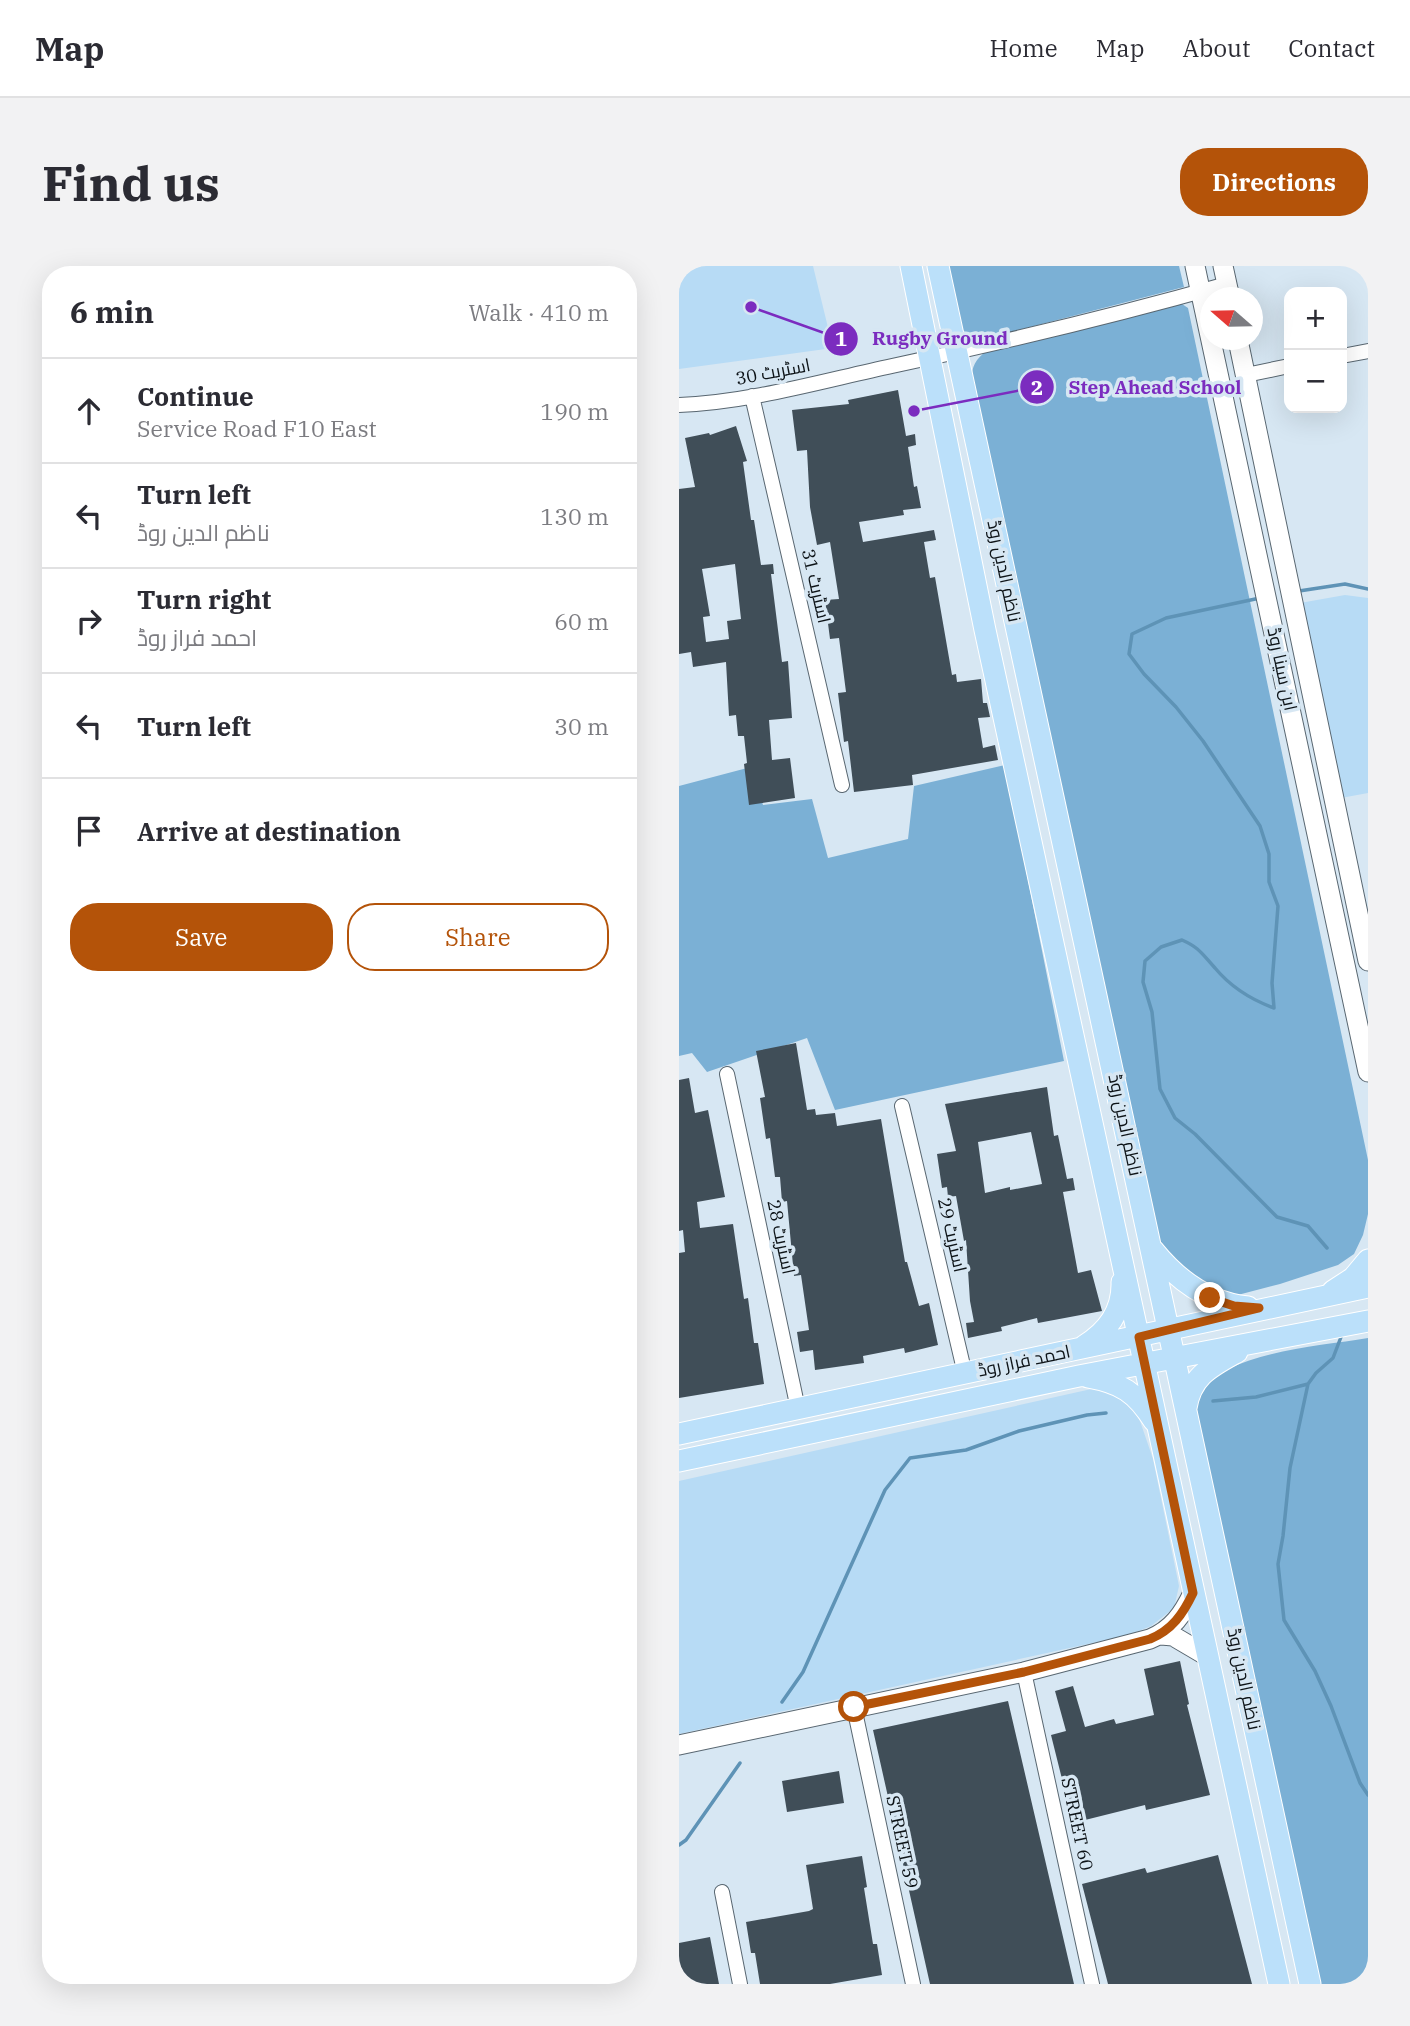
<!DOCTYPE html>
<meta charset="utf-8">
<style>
:root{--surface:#fff;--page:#f2f2f3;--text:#2b2b33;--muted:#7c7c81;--line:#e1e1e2;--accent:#b45309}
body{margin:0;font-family:"IBM Plex Serif",Cairo,serif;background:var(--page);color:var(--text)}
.controls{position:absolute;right:21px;top:21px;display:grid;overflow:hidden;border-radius:14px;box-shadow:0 7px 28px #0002}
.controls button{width:63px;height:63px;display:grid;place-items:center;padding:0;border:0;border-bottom:2px solid var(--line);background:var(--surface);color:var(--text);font:35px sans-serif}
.compass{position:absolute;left:521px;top:21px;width:63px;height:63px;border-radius:50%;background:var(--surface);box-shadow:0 7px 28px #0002;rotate:290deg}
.stop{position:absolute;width:21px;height:21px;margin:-16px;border:5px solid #b45309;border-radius:50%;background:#fff}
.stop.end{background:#b45309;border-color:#fff;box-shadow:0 2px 7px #0008}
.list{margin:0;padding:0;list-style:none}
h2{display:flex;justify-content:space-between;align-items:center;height:91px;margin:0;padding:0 28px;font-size:30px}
h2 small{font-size:23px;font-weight:400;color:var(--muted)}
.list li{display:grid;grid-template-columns:46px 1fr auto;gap:21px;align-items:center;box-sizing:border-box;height:105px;padding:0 28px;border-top:2px solid var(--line)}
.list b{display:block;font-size:26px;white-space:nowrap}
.list p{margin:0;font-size:23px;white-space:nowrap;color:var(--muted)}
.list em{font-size:23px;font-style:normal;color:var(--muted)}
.actions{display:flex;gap:14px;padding:21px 28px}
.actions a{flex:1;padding:16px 0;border:2px solid var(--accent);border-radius:28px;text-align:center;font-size:24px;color:var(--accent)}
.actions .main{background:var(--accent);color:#fff}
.icon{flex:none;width:38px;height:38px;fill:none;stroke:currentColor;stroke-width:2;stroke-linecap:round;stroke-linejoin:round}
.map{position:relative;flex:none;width:689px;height:1718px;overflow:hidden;border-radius:28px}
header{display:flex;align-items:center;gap:42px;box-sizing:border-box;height:98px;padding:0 35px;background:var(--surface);border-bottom:2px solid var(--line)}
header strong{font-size:33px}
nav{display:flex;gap:38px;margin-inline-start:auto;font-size:24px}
.intro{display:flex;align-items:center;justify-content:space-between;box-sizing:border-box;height:168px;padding:0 42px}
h1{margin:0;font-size:49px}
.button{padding:18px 32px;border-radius:28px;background:var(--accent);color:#fff;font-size:24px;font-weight:700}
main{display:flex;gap:42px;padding:0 42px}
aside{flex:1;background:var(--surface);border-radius:28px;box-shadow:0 7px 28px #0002}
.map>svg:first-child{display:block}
.green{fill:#b7dbf5}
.forest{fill:#7bb0d5}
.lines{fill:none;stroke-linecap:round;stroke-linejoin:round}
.stream{stroke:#5e93b6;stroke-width:3.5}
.building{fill:#404e58;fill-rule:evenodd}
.street-casing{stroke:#596771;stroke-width:16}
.secondary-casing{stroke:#596771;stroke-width:21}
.primary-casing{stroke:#fff;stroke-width:23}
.street{stroke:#fff;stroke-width:14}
.secondary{stroke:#fff;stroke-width:19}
.primary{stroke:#bbe0fa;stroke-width:21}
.route{stroke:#b45309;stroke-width:9}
.labels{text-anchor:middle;stroke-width:7;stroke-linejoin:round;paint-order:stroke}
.street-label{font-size:18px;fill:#0d1317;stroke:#d7e7f3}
.leader{fill:none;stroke:#7b2cbf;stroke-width:2.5}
.callout-dot{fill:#7b2cbf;stroke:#d7e7f3;stroke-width:2.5}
.mark-label{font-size:21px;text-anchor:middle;font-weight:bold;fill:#fff}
.callout-label{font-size:19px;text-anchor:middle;font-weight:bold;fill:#7b2cbf;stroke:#d7e7f3;stroke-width:7;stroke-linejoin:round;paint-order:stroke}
</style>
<header>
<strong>Map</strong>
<nav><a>Home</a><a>Map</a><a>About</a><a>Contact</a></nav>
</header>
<div class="intro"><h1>Find us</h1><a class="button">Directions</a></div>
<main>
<aside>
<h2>6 min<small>Walk · 410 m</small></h2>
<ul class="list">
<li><svg class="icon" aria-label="ahead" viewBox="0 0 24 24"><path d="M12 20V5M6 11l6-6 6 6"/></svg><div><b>Continue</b><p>Service Road F10 East</p></div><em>190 m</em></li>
<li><svg class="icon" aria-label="left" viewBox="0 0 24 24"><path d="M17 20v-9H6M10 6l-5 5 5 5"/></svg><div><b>Turn left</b><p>ناظم الدین روڈ</p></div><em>130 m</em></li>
<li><svg class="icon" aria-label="right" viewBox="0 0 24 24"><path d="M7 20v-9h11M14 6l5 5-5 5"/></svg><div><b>Turn right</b><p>احمد فراز روڈ</p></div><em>60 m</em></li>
<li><svg class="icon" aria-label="left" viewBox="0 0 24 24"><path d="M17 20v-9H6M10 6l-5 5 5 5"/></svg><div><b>Turn left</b></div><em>30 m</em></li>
<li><svg class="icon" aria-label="arrive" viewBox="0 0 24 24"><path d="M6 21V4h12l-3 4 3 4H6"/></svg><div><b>Arrive at destination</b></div></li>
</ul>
<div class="actions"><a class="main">Save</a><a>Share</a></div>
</aside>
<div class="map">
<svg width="689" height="1718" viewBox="0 0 689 1718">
<rect width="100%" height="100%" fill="#d7e7f3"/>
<path class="green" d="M 0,0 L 134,0 L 154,82 L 0,103 Z
M 666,329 L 689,332 L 689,527 L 662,532 L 621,337 Z
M 417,1122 L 443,1126 L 461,1155 L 474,1193 L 500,1320 L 495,1342 L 472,1360 L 450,1369 L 0,1468 L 0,1215 Z"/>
<path class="forest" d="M 263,0 L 500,0 L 505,21 L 301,74 C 267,62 270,32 263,0 Z
M 503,38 L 509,42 L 689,894 L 689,948 L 684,969 L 675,988 L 659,999 L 601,1018 L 551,1031 L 508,1014 L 481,985 L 295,137 C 293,113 287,99 309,84 Z
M 326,499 L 385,795 L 156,844 L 128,772 L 28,806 L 13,787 L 0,790 L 0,520 L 72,501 L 84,539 L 133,533 L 149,592 L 229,573 L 235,520 Z
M 689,1072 L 689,1718 L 640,1718 L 550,1312 L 515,1128 C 552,1085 636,1081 689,1072 Z"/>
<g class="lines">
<path class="stream" d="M 620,325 L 666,318 L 689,323
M 581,332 L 487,352 L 453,368 L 450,388 L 465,408 L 497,441 L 524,475 L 581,560 L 590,588 L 590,616 L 599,640 L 593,717 L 595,742 C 573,734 551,720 536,702 C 523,688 521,682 503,674 L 482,681 L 466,695 L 464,716 L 473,746 L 481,823 L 496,852 L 516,868 L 598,951 L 629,960 L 648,982
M 662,1071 L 654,1092 L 637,1107 L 629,1118 L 611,1202 L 604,1270 L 599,1298 L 605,1354 L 636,1405 L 652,1440 L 681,1517 L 689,1529
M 534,1135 L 577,1131 L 629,1118
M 103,1436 L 124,1406 L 206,1224 L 231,1192 L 287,1184 L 340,1165 L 408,1149 L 427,1147
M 0,1579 L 7,1574 L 61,1497"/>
</g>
<path class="building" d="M 219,124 L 227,170 L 236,168 L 237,179 L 229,181 L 235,221 L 238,220 L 242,242 L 224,244 L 225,249 L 180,256 L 184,276 L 255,264 L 257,274 L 245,276 L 251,312 L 256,311 L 273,409 L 277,408 L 278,416 L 302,413 L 304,437 L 308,437 L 311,451 L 299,452 L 304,482 L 316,479 L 319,494 L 233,509 L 234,519 L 175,526 L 169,475 L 165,476 L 159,427 L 167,426 L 160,372 L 151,373 L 146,334 L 160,333 L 151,276 L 138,279 L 131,241 L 128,184 L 118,185 L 113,144 L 170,138 L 169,134 Z
M 57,160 L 68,195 L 64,196 L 72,254 L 75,254 L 82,299 L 94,298 L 95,308 L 92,308 L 103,396 L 109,395 L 113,452 L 90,454 L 93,494 L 111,492 L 116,532 L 70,539 L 65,498 L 68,497 L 65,470 L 59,470 L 57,449 L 50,450 L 47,396 L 14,401 L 12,386 L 0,388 L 0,223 L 16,221 L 6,172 L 30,167 L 31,169 ZM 56,298 L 62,353 L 48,355 L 50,373 L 27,376 L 24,351 L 31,350 L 23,303 Z
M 117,777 L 128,844 L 136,843 L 137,849 L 156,847 L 158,860 L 202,853 L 226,996 L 228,996 L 240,1040 L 250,1037 L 259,1079 L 226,1087 L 225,1082 L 184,1090 L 185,1097 L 136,1104 L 134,1084 L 121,1086 L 118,1066 L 130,1064 L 122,1009 L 115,1010 L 108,935 L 103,936 L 101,911 L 96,911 L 91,872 L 87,873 L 81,832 L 86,831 L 77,785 Z
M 10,812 L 16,847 L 29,844 L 46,931 L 18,936 L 21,962 L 54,958 L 65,1033 L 69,1032 L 75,1077 L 79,1077 L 85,1118 L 0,1132 L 0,987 L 6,986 L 4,964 L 0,965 L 0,814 Z
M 368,821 L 375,870 L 379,869 L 388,913 L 394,912 L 396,924 L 384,926 L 399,1007 L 412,1004 L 423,1045 L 359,1057 L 358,1052 L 322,1061 L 323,1065 L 289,1072 L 287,1057 L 295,1056 L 291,1035 L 287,974 L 285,975 L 277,930 L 269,931 L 268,921 L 263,922 L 258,888 L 277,885 L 266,838 ZM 352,866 L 363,918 L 331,924 L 331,921 L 306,927 L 299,876 Z
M 501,1395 L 510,1438 L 508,1439 L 531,1529 L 467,1544 L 466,1539 L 394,1557 L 372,1469 L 387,1465 L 376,1425 L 394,1420 L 406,1461 L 435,1453 L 437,1458 L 475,1449 L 465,1403 Z
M 329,1435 L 395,1718 L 251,1718 L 194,1464 Z
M 160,1505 L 165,1537 L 108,1546 L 103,1515 Z
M 539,1589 L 573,1718 L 429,1718 L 403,1618 L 466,1602 L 468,1607 Z
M 183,1590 L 188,1621 L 185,1622 L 194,1678 L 198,1678 L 203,1709 L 151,1718 L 81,1718 L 76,1687 L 72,1687 L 67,1656 L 130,1645 L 134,1643 L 127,1599 Z
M 31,1671 L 40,1718 L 0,1718 L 0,1677 Z"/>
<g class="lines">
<defs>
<path id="street" d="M 663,90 L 689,85
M 567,109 L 610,100
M 73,130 L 163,519
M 0,139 C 72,136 143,115 213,100 C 326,76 438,49 548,18
M 48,808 L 119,1143
M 223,840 L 286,1108
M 345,1406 L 413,1718
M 175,1441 L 234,1718
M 43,1626 L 61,1718"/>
<path id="secondary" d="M 516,0 L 689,806
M 544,0 L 551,32
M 559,74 L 689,695
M 482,1369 L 494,1370 L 528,1390
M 0,1479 L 345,1406 L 471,1373 C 493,1364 504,1348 514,1327"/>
<path id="primary" d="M 232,0 L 306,364 L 600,1718
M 259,0 L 631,1718
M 474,984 C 499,1015 529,1037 569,1041
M 654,1025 L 674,1012 L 689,994
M 405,1080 C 428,1066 444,1045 443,1016
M 409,1111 C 442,1117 457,1126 475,1155
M 507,1142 C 512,1110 531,1101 558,1086
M 0,1168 L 689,1021
M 0,1195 L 400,1110 L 689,1055"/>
</defs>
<use href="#street" class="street-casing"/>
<use href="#secondary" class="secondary-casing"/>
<use href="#primary" class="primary-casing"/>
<use href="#street" class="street"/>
<use href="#secondary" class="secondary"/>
<use href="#primary" class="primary"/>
</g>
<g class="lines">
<path class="route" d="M 175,1441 L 345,1406 L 471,1373 C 493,1364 504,1348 514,1327 L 460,1071 L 580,1042 L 555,1040 L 531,1032"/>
</g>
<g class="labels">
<g class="street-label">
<text transform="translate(94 106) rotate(-11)" y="6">اسٹریٹ 30</text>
<text transform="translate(325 305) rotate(78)" y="6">ناظم الدین روڈ</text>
<text transform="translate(137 320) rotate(77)" y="6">اسٹریٹ 31</text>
<text transform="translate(603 403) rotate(78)" y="6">ابن سینا روڈ</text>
<text transform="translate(446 859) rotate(78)" y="6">ناظم الدین روڈ</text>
<text transform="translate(273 969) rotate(77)" y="6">اسٹریٹ 29</text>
<text transform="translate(102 971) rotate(78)" y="6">اسٹریٹ 28</text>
<text transform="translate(345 1095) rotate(-12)" y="6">احمد فراز روڈ</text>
<text transform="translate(565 1413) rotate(78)" y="6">ناظم الدین روڈ</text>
<text transform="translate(398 1558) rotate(78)" y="6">STREET 60</text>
<text transform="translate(223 1576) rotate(78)" y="6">STREET 59</text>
</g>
</g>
<path class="leader" d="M72 41L162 73M235 145L358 121"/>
<g class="callout-dot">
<circle cx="72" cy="41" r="7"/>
<circle cx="235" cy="145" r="7"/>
<circle cx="162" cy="73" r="18"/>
<circle cx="358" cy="121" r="18"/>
</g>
<g class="mark-label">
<text x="162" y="80">1</text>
<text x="358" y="129">2</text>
</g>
<g class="callout-label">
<text x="261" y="79">Rugby Ground</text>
<text x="476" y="128">Step Ahead School</text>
</g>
</svg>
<div class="controls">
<button>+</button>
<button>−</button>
</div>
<svg class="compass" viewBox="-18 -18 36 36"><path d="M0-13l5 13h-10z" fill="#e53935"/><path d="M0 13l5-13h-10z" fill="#7c7c81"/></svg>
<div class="stop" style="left:175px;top:1441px"></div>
<div class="stop end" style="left:531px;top:1032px"></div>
</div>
</main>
